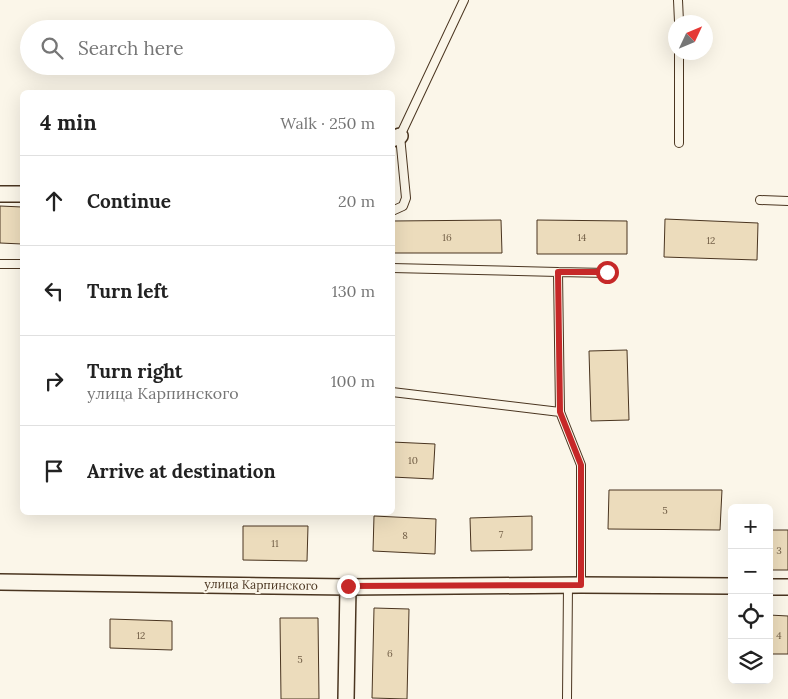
<!DOCTYPE html>
<meta charset="utf-8">
<style>
:root{--surface:#fff;--page:#f6f6f6;--text:#222;--muted:#767676;--line:#e0e0e0}
body{margin:0;font-family:Lora,serif;background:var(--page);color:var(--text)}
.controls{position:absolute;right:15px;bottom:15px;display:grid;overflow:hidden;border-radius:8px;box-shadow:0 5px 20px #0002}
.controls button{width:45px;height:45px;display:grid;place-items:center;padding:0;border:0;border-bottom:1px solid var(--line);background:var(--surface);color:var(--text);font:25px sans-serif}
.compass{position:absolute;left:668px;top:15px;width:45px;height:45px;border-radius:50%;background:var(--surface);box-shadow:0 5px 20px #0002;rotate:46deg}
.stop{position:absolute;width:15px;height:15px;margin:-11px;border:4px solid #c62828;border-radius:50%;background:#fff}
.stop.end{background:#c62828;border-color:#fff;box-shadow:0 1px 5px #0008}
.list{margin:0;padding:0;list-style:none}
h2{display:flex;justify-content:space-between;align-items:center;height:65px;margin:0;padding:0 20px;font-size:21px}
h2 small{font-size:16px;font-weight:400;color:var(--muted)}
.list li{display:grid;grid-template-columns:32px 1fr auto;gap:15px;align-items:center;box-sizing:border-box;height:90px;padding:0 20px;border-top:1px solid var(--line)}
.list b{display:block;font-size:19px;white-space:nowrap}
.list p{margin:0;font-size:16px;white-space:nowrap;color:var(--muted)}
.list em{font-size:16px;font-style:normal;color:var(--muted)}
.icon{flex:none;width:28px;height:28px;fill:none;stroke:currentColor;stroke-width:2;stroke-linecap:round;stroke-linejoin:round}
.map{position:relative;flex:none;width:788px;height:699px;overflow:hidden}
.search{position:absolute;background:var(--surface);box-shadow:0 5px 20px #0002;left:20px;top:20px;width:375px;height:55px;display:flex;align-items:center;gap:12px;box-sizing:border-box;padding:0 18px;border-radius:28px;color:var(--muted);font-size:19px}
.panel{position:absolute;background:var(--surface);box-shadow:0 5px 20px #0002;left:20px;top:90px;width:375px;height:425px;border-radius:8px}
.map>svg:first-child{display:block}
.building{fill:#ecdcbc;stroke:#4a3520}
.lines{fill:none;stroke-linecap:round;stroke-linejoin:round}
.service-casing{stroke:#4a3520;stroke-width:10}
.minor-casing{stroke:#4a3520;stroke-width:18}
.service{stroke:#fbf6e9;stroke-width:8}
.minor{stroke:#fbf6e9;stroke-width:15}
.route{stroke:#c62828;stroke-width:6}
.labels{text-anchor:middle;stroke-width:4;stroke-linejoin:round;paint-order:stroke}
.number-label{font-size:10px;fill:#725f47}
.street-label{font-size:12px;fill:#4a3520;stroke:#fbf6e9}
</style>
<div class="map">
<svg width="788" height="699" viewBox="0 0 788 699">
<rect width="100%" height="100%" fill="#fbf6e9"/>
<path class="building" d="M 0,206 L 22,207 L 22,244 L 0,243 Z
M 665,219 L 758,223 L 757,260 L 664,257 Z
M 501,220 L 502,253 L 392,253 L 392,221 Z
M 537,220 L 627,221 L 627,254 L 537,254 Z
M 627,350 L 629,420 L 591,421 L 589,351 Z
M 392,442 L 435,444 L 433,479 L 392,477 Z
M 609,490 L 722,490 L 720,530 L 608,529 Z
M 374,516 L 436,519 L 435,554 L 373,551 Z
M 532,516 L 532,550 L 471,551 L 470,518 Z
M 243,526 L 308,526 L 307,561 L 243,560 Z
M 769,530 L 788,530 L 788,570 L 769,570 Z
M 374,608 L 409,609 L 407,699 L 372,698 Z
M 769,615 L 788,616 L 788,654 L 769,654 Z
M 280,618 L 318,618 L 319,699 L 281,699 Z
M 110,619 L 172,621 L 172,650 L 110,648 Z"/>
<g class="lines">
<defs>
<path id="service" d="M 678,0 L 679,22
M 679,52 L 679,143
M 760,200 L 788,201
M 392,211 L 403,206 L 406,198 L 400,136 L 464,0
M 0,264 L 22,264
M 392,268 L 558,272
M 392,392 L 560,412 L 581,465 L 581,585
M 560,412 L 558,272 L 607,273
M 567,699 L 568,585"/>
<path id="minor" d="M 392,139 L 400,136
M 0,194 L 22,194
M 0,582 L 348,587 L 581,585 L 732,586
M 769,587 L 788,587
M 346,699 L 348,587"/>
</defs>
<use href="#service" class="service-casing"/>
<use href="#minor" class="minor-casing"/>
<use href="#service" class="service"/>
<use href="#minor" class="minor"/>
</g>
<g class="lines">
<path class="route" d="M 348,586 L 581,585 L 581,465 L 560,412 L 558,272 L 607,272"/>
</g>
<g class="labels">
<g class="number-label">
<text x="447" y="241">16</text>
<text x="582" y="241">14</text>
<text x="711" y="244">12</text>
<text x="413" y="464">10</text>
<text x="665" y="514">5</text>
<text x="501" y="538">7</text>
<text x="405" y="539">8</text>
<text x="275" y="547">11</text>
<text x="779" y="554">3</text>
<text x="141" y="639">12</text>
<text x="779" y="639">4</text>
<text x="390" y="657">6</text>
<text x="300" y="663">5</text>
</g>
<g class="street-label">
<text transform="translate(261 585) rotate(1)" y="4">улица Карпинского</text>
</g>
</g>
</svg>
<div class="controls">
<button>+</button>
<button>−</button>
<button><svg class="icon" aria-label="locate" viewBox="0 0 24 24"><circle cx="12" cy="12" r="6"/><path d="M12 2v4M12 18v4M2 12h4M18 12h4"/></svg></button>
<button><svg class="icon" aria-label="layers" viewBox="0 0 24 24"><path d="M12 4l9 5-9 5-9-5zM3 14l9 5 9-5"/></svg></button>
</div>
<svg class="compass" viewBox="-18 -18 36 36"><path d="M0-13l5 13h-10z" fill="#e53935"/><path d="M0 13l5-13h-10z" fill="#767676"/></svg>
<div class="stop" style="left:607px;top:272px"></div>
<div class="stop end" style="left:348px;top:586px"></div>
<div class="search"><svg class="icon" aria-label="search" viewBox="0 0 24 24"><circle cx="10" cy="10" r="6"/><path d="M15 15l6 6"/></svg>Search here</div>
<section class="panel">
<h2>4 min<small>Walk · 250 m</small></h2>
<ul class="list">
<li><svg class="icon" aria-label="ahead" viewBox="0 0 24 24"><path d="M12 20V5M6 11l6-6 6 6"/></svg><div><b>Continue</b></div><em>20 m</em></li>
<li><svg class="icon" aria-label="left" viewBox="0 0 24 24"><path d="M17 20v-9H6M10 6l-5 5 5 5"/></svg><div><b>Turn left</b></div><em>130 m</em></li>
<li><svg class="icon" aria-label="right" viewBox="0 0 24 24"><path d="M7 20v-9h11M14 6l5 5-5 5"/></svg><div><b>Turn right</b><p>улица Карпинского</p></div><em>100 m</em></li>
<li><svg class="icon" aria-label="arrive" viewBox="0 0 24 24"><path d="M6 21V4h12l-3 4 3 4H6"/></svg><div><b>Arrive at destination</b></div></li>
</ul>
</section>
</div>
